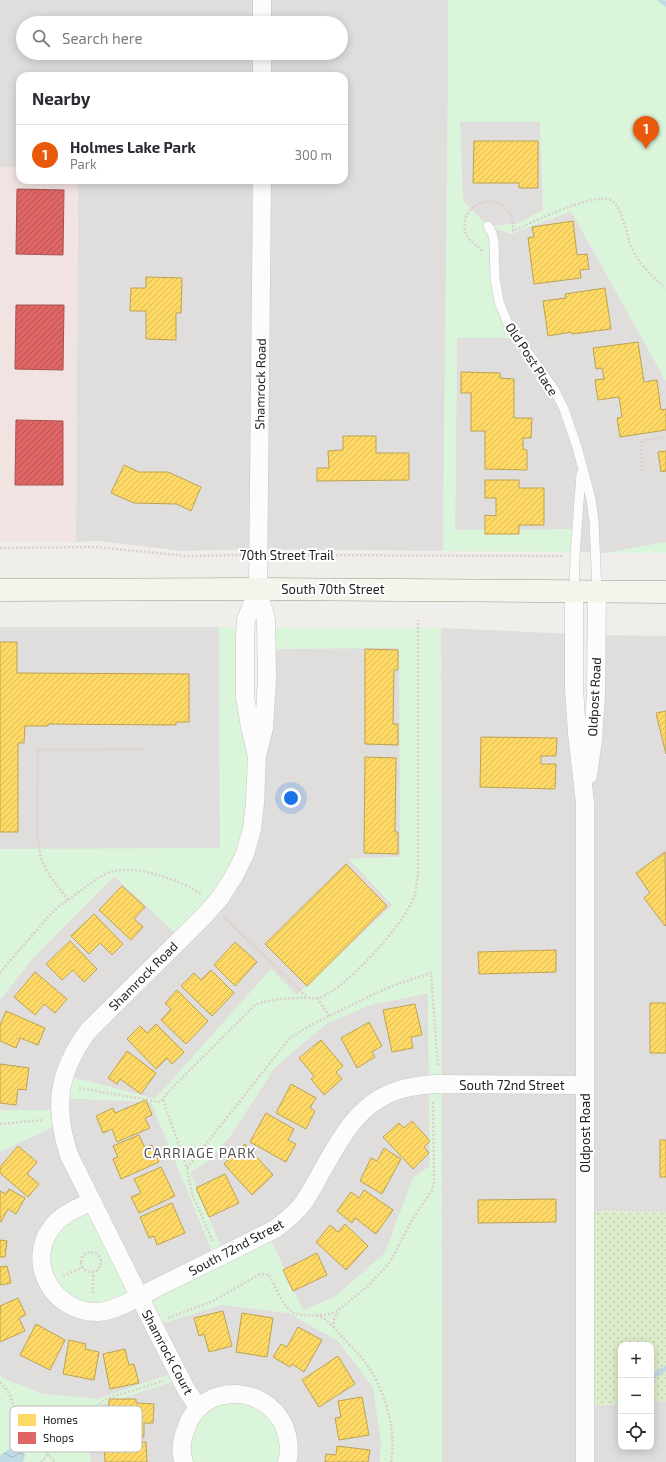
<!DOCTYPE html>
<meta charset="utf-8">
<style>
:root{--surface:#fff;--page:#f2f2f3;--text:#2b2b33;--muted:#7c7c81;--line:#e1e1e2;--accent:#ea580c}
body{margin:0;font-family:"Exo 2",sans-serif;background:var(--page);color:var(--text)}
.controls{position:absolute;right:12px;bottom:12px;display:grid;overflow:hidden;border-radius:8px;box-shadow:0 2px 10px #0003}
.controls button{width:36px;height:36px;display:grid;place-items:center;padding:0;border:0;border-bottom:1px solid var(--line);background:var(--surface);color:var(--text);font:20px sans-serif}
.you{position:absolute;left:291px;top:798px;width:14px;height:14px;margin:-10px;border:3px solid #fff;border-radius:50%;background:#1a73e8;box-shadow:0 0 0 6px #1a73e833}
.badge{display:grid;place-items:center;width:26px;height:26px;border-radius:50%;background:var(--accent);color:#fff;font-size:13px;font-weight:700}
.pin{position:absolute;translate:-50% -33px;filter:drop-shadow(0 1px 2px #0008)}
.pin::after{content:'';position:absolute;top:21px;width:14px;height:12px;background:inherit;clip-path:polygon(0 0,100% 0,50% 100%)}
.list{margin:0;padding:0;list-style:none}
h2{display:flex;justify-content:space-between;align-items:center;height:52px;margin:0;padding:0 16px;font-size:17px}
h2 small{font-size:13px;font-weight:400;color:var(--muted)}
.list li{display:grid;grid-template-columns:26px 1fr auto;gap:12px;align-items:center;box-sizing:border-box;height:60px;padding:0 16px;border-top:1px solid var(--line)}
.list b{display:block;font-size:15px;white-space:nowrap}
.list p{margin:0;font-size:13px;white-space:nowrap;color:var(--muted)}
.list em{font-size:13px;font-style:normal;color:var(--muted)}
.icon{flex:none;width:22px;height:22px;fill:none;stroke:currentColor;stroke-width:2;stroke-linecap:round;stroke-linejoin:round}
.map{position:relative;flex:none;width:666px;height:1462px;overflow:hidden}
.search{position:absolute;background:var(--surface);box-shadow:0 2px 10px #0003;left:16px;top:16px;width:332px;height:44px;display:flex;align-items:center;gap:10px;box-sizing:border-box;padding:0 14px;border-radius:22px;color:var(--muted);font-size:15px}
.panel{position:absolute;background:var(--surface);box-shadow:0 2px 10px #0003;left:16px;top:72px;width:332px;height:112px;border-radius:12px}
.map>svg:first-child{display:block}
.residential{fill:#dfdedc;fill-rule:evenodd}
.commercial{fill:#f1e3e1}
.grass{fill:url(#grass-dots)}
.park{fill:#daf5da;fill-rule:evenodd}
.water{fill:url(#water-waves)}
.homes{fill:url(#homes-hatch);stroke:#bda252}
.shops{fill:url(#shops-hatch);stroke:#a75252}
.lines{fill:none;stroke-linecap:round;stroke-linejoin:round}
.stream{stroke:#bfdbe3;stroke-width:5}
.lane-casing{stroke:#c9c8c7;stroke-width:10}
.street-casing{stroke:#c9c8c7;stroke-width:19}
.secondary-casing{stroke:#999a82;stroke-width:23}
.path{stroke:#dccecd;stroke-width:2.5;stroke-dasharray:2 2;stroke-linecap:butt}
.lane{stroke:#fdfcfc;stroke-width:9}
.street{stroke:#fdfcfc;stroke-width:18}
.secondary{stroke:#f4f4ed;stroke-width:22}
.labels{text-anchor:middle;stroke-width:4;stroke-linejoin:round;paint-order:stroke}
.street-label{font-size:13px;fill:#222;stroke:#fff}
.neighbourhood-label{font-size:14px;letter-spacing:1px;fill:#555;stroke:#fff}
.key{fill:#fff;stroke:#bdbdbd;stroke-width:1}
.key-label{font-size:11px;fill:#222}
</style>
<div class="map">
<svg width="666" height="1462" viewBox="0 0 666 1462">
<defs>
<pattern id="grass-dots" width="8" height="8" patternUnits="userSpaceOnUse"><rect width="8" height="8" fill="#ddeccb"/><path d="M2 2h.1M6 6h.1" fill="none" stroke="#bdcaae" stroke-width="1.8" stroke-linecap="round"/></pattern>
<pattern id="water-waves" width="16" height="10" patternUnits="userSpaceOnUse"><rect width="16" height="10" fill="#bfdbe3"/><path d="M0 5q4-4 8 0t8 0" fill="none" stroke="#a4bcc2"/></pattern>
<pattern id="homes-hatch" width="6" height="6" patternUnits="userSpaceOnUse"><rect width="6" height="6" fill="#ffd966"/><path d="M-1 1l2-2M0 6l6-6M5 7l2-2" fill="none" stroke="#daba58"/></pattern>
<pattern id="shops-hatch" width="6" height="6" patternUnits="userSpaceOnUse"><rect width="6" height="6" fill="#e06666"/><path d="M-1 1l2-2M0 6l6-6M5 7l2-2" fill="none" stroke="#b55454"/></pattern>
</defs>
<rect width="100%" height="100%" fill="#f0eeeb"/>
<path class="residential" d="M 0,0 L 448,0 L 448,86 L 443,551 L 258,549 L 182,551 L 98,541 L 76,542 L 78,180 L 344,180 L 344,76 L 20,76 L 20,167 L 0,167 ZM 23,23 L 341,23 L 341,53 L 23,53 Z
M 460,121 L 540,122 L 543,210 L 517,224 L 490,226 L 511,234 L 571,211 L 666,381 L 666,542 L 606,553 L 575,552 L 455,531 L 457,338 L 516,338 L 508,324 L 488,226 L 463,201 Z
M 0,627 L 219,627 L 220,849 L 0,849 Z
M 441,628 L 574,634 L 584,801 L 597,635 L 666,636 L 666,1212 L 585,1211 L 586,1406 L 621,1404 L 621,1447 L 651,1447 L 651,1402 L 666,1401 L 666,1462 L 442,1462 Z
M 400,647 L 400,857 L 349,859 L 393,905 L 297,995 L 271,970 L 155,1099 L 65,1075 L 61,1098 L 151,1102 L 215,1258 L 154,1326 L 222,1305 L 289,1313 L 338,1341 L 373,1387 L 381,1441 L 380,1462 L 91,1462 L 88,1444 L 101,1405 L 181,1379 L 177,1372 L 98,1399 L 43,1394 L 2,1378 L 0,1376 L 0,1152 L 61,1123 L 59,1110 L 0,1110 L 0,1000 L 32,959 L 114,876 L 181,938 L 234,876 L 267,649 Z
M 428,993 L 430,1166 L 413,1178 L 385,1253 L 336,1296 L 303,1311 L 268,1233 L 224,1254 L 190,1172 L 213,1157 L 230,1136 L 275,1067 L 327,1023 L 370,1005 Z"/>
<path class="commercial" d="M 0,167 L 20,167 L 20,180 L 78,180 L 76,542 L 0,542 Z"/>
<path class="grass" d="M 585,1211 L 666,1212 L 666,1401 L 651,1402 L 651,1345 L 621,1345 L 621,1404 L 585,1406 Z"/>
<path class="park" d="M 448,0 L 666,0 L 666,381 L 571,211 L 511,234 L 489,226 L 495,278 L 517,338 L 457,338 L 455,530 L 577,529 L 575,552 L 443,551 L 448,86 ZM 460,122 L 540,122 L 543,210 L 517,224 L 488,226 L 463,201 Z
M 666,542 L 666,553 L 606,553 Z
M 219,627 L 245,628 L 250,727 L 245,854 L 181,938 L 114,876 L 32,959 L 0,1000 L 0,849 L 220,848 Z
M 267,628 L 441,628 L 442,1462 L 380,1462 L 381,1441 L 373,1387 L 338,1341 L 289,1313 L 222,1305 L 154,1326 L 138,1297 L 100,1312 L 47,1283 L 51,1228 L 92,1201 L 139,1296 L 215,1259 L 151,1102 L 61,1098 L 64,1075 L 155,1099 L 271,969 L 297,995 L 392,905 L 349,859 L 400,857 L 399,648 L 267,649 ZM 428,993 L 430,1166 L 413,1178 L 385,1253 L 336,1296 L 303,1311 L 268,1233 L 224,1254 L 190,1173 L 213,1157 L 230,1136 L 275,1067 L 327,1023 L 370,1005 Z
M 0,1110 L 60,1110 L 61,1123 L 0,1152 Z
M 177,1372 L 181,1379 L 101,1405 L 88,1444 L 91,1462 L 0,1462 L 0,1376 L 2,1378 L 43,1394 L 98,1399 Z
M 230,1394 L 276,1411 L 287,1462 L 184,1462 L 188,1422 Z"/>
<path class="water" d="M 16,1446 L 21,1449 L 25,1456 L 23,1462 L 0,1462 L 0,1456 L 10,1448 Z"/>
<path class="homes" d="M 474,141 L 538,141 L 538,188 L 519,188 L 519,183 L 473,183 Z
M 573,221 L 577,255 L 587,254 L 589,269 L 580,270 L 581,278 L 534,284 L 528,238 L 534,237 L 532,227 Z
M 146,277 L 182,278 L 181,313 L 176,313 L 176,340 L 146,339 L 146,311 L 130,311 L 131,288 L 146,288 Z
M 605,288 L 611,329 L 572,334 L 571,332 L 548,336 L 543,301 L 566,298 L 565,294 Z
M 638,342 L 644,382 L 657,380 L 661,410 L 666,409 L 666,430 L 620,437 L 617,418 L 622,417 L 619,397 L 598,400 L 595,380 L 604,379 L 602,368 L 596,369 L 593,348 Z
M 461,372 L 500,373 L 500,378 L 514,379 L 514,418 L 532,418 L 531,438 L 523,438 L 523,449 L 527,450 L 527,470 L 485,469 L 485,431 L 471,431 L 471,393 L 461,393 Z
M 343,436 L 376,436 L 376,453 L 409,453 L 409,480 L 317,481 L 317,468 L 329,468 L 328,451 L 343,450 Z
M 666,451 L 666,471 L 661,472 L 658,452 Z
M 124,465 L 139,472 L 168,472 L 201,487 L 191,511 L 177,504 L 134,503 L 111,493 Z
M 485,480 L 519,480 L 519,488 L 544,488 L 544,525 L 519,525 L 519,534 L 485,534 L 485,515 L 496,516 L 496,498 L 485,498 Z
M 0,642 L 17,642 L 17,673 L 189,674 L 189,722 L 176,722 L 176,725 L 48,724 L 48,726 L 25,726 L 24,743 L 18,743 L 18,832 L 0,832 Z
M 365,649 L 398,650 L 398,670 L 394,670 L 393,724 L 398,724 L 398,745 L 365,744 Z
M 666,711 L 666,754 L 656,713 Z
M 481,737 L 557,738 L 556,756 L 541,756 L 541,764 L 556,764 L 555,789 L 480,787 Z
M 365,757 L 396,758 L 395,832 L 398,832 L 398,854 L 364,853 Z
M 665,852 L 666,925 L 665,926 L 644,898 L 650,893 L 636,873 Z
M 346,864 L 387,906 L 307,986 L 265,944 Z
M 122,886 L 145,907 L 134,919 L 143,927 L 131,940 L 99,910 Z
M 94,914 L 123,944 L 112,955 L 100,943 L 89,954 L 71,936 Z
M 70,941 L 97,969 L 84,982 L 73,970 L 62,980 L 46,964 Z
M 235,942 L 257,962 L 235,986 L 214,965 Z
M 556,950 L 556,972 L 479,974 L 478,952 Z
M 211,970 L 234,993 L 212,1016 L 181,986 L 194,973 L 201,980 Z
M 35,972 L 67,999 L 55,1013 L 44,1004 L 35,1015 L 14,997 Z
M 177,990 L 208,1021 L 186,1044 L 161,1020 L 171,1009 L 165,1003 Z
M 650,1003 L 666,1003 L 666,1053 L 650,1053 Z
M 415,1004 L 422,1035 L 411,1037 L 413,1048 L 392,1052 L 383,1010 Z
M 6,1011 L 45,1028 L 38,1045 L 20,1038 L 16,1048 L 0,1041 L 0,1025 Z
M 369,1022 L 382,1046 L 372,1052 L 375,1057 L 357,1068 L 341,1038 Z
M 156,1024 L 184,1052 L 172,1064 L 167,1058 L 156,1069 L 127,1039 L 140,1026 L 147,1033 Z
M 321,1040 L 343,1066 L 336,1072 L 342,1079 L 324,1095 L 311,1079 L 314,1076 L 299,1058 Z
M 127,1051 L 156,1073 L 141,1094 L 120,1079 L 117,1084 L 108,1078 Z
M 0,1064 L 29,1068 L 26,1090 L 18,1089 L 16,1105 L 0,1103 Z
M 291,1084 L 316,1098 L 310,1108 L 315,1111 L 306,1129 L 276,1113 Z
M 146,1100 L 152,1115 L 145,1118 L 150,1128 L 117,1142 L 112,1129 L 103,1133 L 96,1116 L 113,1108 L 115,1113 Z
M 266,1113 L 294,1129 L 288,1140 L 296,1144 L 286,1162 L 250,1142 Z
M 412,1121 L 430,1141 L 424,1147 L 429,1153 L 413,1169 L 383,1137 L 399,1123 L 404,1128 Z
M 139,1135 L 145,1148 L 152,1145 L 159,1162 L 121,1179 L 113,1159 L 118,1157 L 113,1146 Z
M 660,1140 L 666,1140 L 666,1177 L 660,1177 Z
M 245,1144 L 273,1175 L 252,1195 L 224,1164 Z
M 18,1146 L 37,1162 L 27,1174 L 39,1184 L 28,1197 L 0,1173 L 0,1167 Z
M 384,1148 L 401,1159 L 382,1194 L 360,1181 L 371,1158 L 377,1161 Z
M 161,1167 L 175,1196 L 139,1213 L 131,1197 L 141,1193 L 134,1179 Z
M 225,1174 L 239,1203 L 209,1217 L 196,1188 Z
M 9,1189 L 25,1198 L 16,1214 L 8,1209 L 1,1222 L 0,1221 L 0,1191 L 6,1194 Z
M 364,1190 L 393,1210 L 376,1234 L 355,1218 L 352,1223 L 337,1211 L 351,1192 L 359,1198 Z
M 556,1199 L 556,1222 L 478,1223 L 478,1200 Z
M 172,1203 L 185,1233 L 157,1245 L 154,1236 L 149,1238 L 140,1217 Z
M 345,1224 L 368,1246 L 346,1270 L 316,1242 L 330,1225 L 338,1232 Z
M 0,1240 L 7,1241 L 5,1257 L 0,1257 Z
M 317,1253 L 327,1275 L 293,1291 L 283,1270 Z
M 7,1266 L 11,1283 L 0,1285 L 0,1267 Z
M 18,1298 L 26,1315 L 19,1318 L 25,1331 L 0,1342 L 0,1313 L 1,1312 L 0,1306 Z
M 223,1311 L 232,1346 L 209,1352 L 204,1334 L 199,1336 L 194,1318 Z
M 242,1313 L 273,1318 L 267,1357 L 236,1352 Z
M 36,1324 L 65,1340 L 50,1370 L 20,1355 Z
M 298,1327 L 322,1340 L 304,1372 L 292,1364 L 290,1367 L 273,1357 L 281,1344 L 287,1347 Z
M 69,1340 L 86,1344 L 85,1349 L 99,1352 L 94,1380 L 63,1374 Z
M 125,1349 L 129,1365 L 134,1364 L 139,1383 L 110,1389 L 103,1354 Z
M 338,1356 L 355,1384 L 319,1407 L 302,1380 Z
M 362,1397 L 369,1435 L 339,1440 L 335,1418 L 341,1417 L 338,1401 Z
M 109,1399 L 136,1399 L 136,1403 L 154,1404 L 153,1423 L 144,1423 L 144,1437 L 108,1436 Z
M 146,1442 L 147,1462 L 105,1462 L 104,1446 Z
M 337,1446 L 370,1450 L 368,1462 L 325,1462 L 326,1454 L 336,1455 Z"/>
<path class="shops" d="M 17,189 L 64,190 L 63,255 L 16,254 Z
M 16,305 L 64,305 L 63,370 L 15,369 Z
M 16,420 L 63,421 L 63,485 L 15,485 Z"/>
<g class="lines">
<path class="stream" d="M 660,0 L 666,4
M 651,1378 L 666,1368"/>
<defs>
<path id="lane" d="M 488,226 L 492,233 L 494,241 L 495,278 L 499,302 L 508,324 L 554,389 L 564,409 L 577,447 L 591,499 L 594,521 L 597,591
M 574,591 L 575,556 L 581,474"/>
<path id="street" d="M 262,0 L 262,23
M 262,53 L 262,76
M 574,591 L 574,688 L 577,733 L 585,803 L 585,1462
M 256,752 L 250,727 L 245,696 L 245,635 L 246,620 L 258,589
M 588,775 L 593,740 L 596,694 L 597,591
M 92,1201 C 78,1208 61,1214 52,1227 C 24,1264 55,1314 99,1312 C 116,1311 142,1295 158,1287 C 197,1268 236,1249 275,1229 C 286,1221 296,1213 304,1202 C 331,1161 347,1106 399,1090 C 411,1086 423,1085 435,1084 L 585,1085
M 199,1408 L 187,1391 L 154,1326 L 69,1155 C 53,1106 58,1072 88,1031 L 203,917 L 220,898 L 234,876 L 245,854 L 252,829 L 255,803 L 257,755 L 264,728 L 267,679 L 266,620 L 258,589 L 262,180
M 184,1462 C 180,1452 182,1439 186,1429 C 202,1378 275,1385 287,1435 C 289,1444 290,1453 287,1462"/>
<path id="secondary" d="M 0,590 L 258,589 L 666,592"/>
</defs>
<use href="#lane" class="lane-casing"/>
<use href="#street" class="street-casing"/>
<use href="#secondary" class="secondary-casing"/>
<path class="path" d="M 482,251 C 476,243 467,242 465,230 C 459,196 516,188 513,231 C 532,223 592,192 611,200 C 619,204 622,218 625,226 C 627,232 628,238 630,244 C 637,262 651,276 666,288
M 642,471 L 641,441 L 666,437
M 0,548 L 96,547 L 187,556 L 243,555
M 276,555 L 563,556
M 68,900 L 50,876 L 42,862 L 40,854 L 37,833 L 38,750 L 145,749
M 224,917 L 307,997
M 0,973 C 12,958 25,944 38,929 C 44,921 50,914 58,907 C 66,901 75,895 83,889 C 92,882 101,875 111,872 C 136,864 180,880 201,894
M 317,998 L 329,1016
M 79,1088 L 160,1102 L 173,1087 L 255,1005 C 269,999 291,998 306,998 C 311,997 315,999 319,998 C 345,990 405,923 414,897 C 416,891 416,883 418,876 L 418,620
M 163,1100 L 187,1168 L 192,1194 L 213,1242
M 0,1124 L 44,1120
M 187,1168 L 289,1039 L 307,1027 L 370,996 L 395,985 L 431,973 L 438,1067
M81 1262a10 10 0 1 1 20 0a10 10 0 1 1-20 0Z
M 93,1271 L 93,1295
M 63,1276 L 83,1267
M 316,1315 L 326,1315 L 336,1312 L 369,1285 L 390,1262 L 412,1220 L 432,1190 L 434,1183 L 433,1101
M 168,1318 L 213,1301 L 258,1275 L 264,1274 L 269,1275 C 276,1286 280,1302 291,1311 C 299,1318 312,1313 321,1317 C 329,1321 337,1331 343,1338 C 349,1344 356,1351 362,1358 C 384,1386 397,1427 391,1462
M 334,1328 L 334,1318 L 338,1312
M 0,1382 C 17,1399 10,1407 20,1424 L 55,1462
M 35,1441 L 58,1441
M 46,1453 L 105,1399 L 163,1381
M 41,1462 L 48,1455"/>
<use href="#lane" class="lane"/>
<use href="#street" class="street"/>
<use href="#secondary" class="secondary"/>
</g>
<g class="labels">
<g class="street-label">
<text transform="translate(532 359) rotate(57)" y="5">Old Post Place</text>
<text transform="translate(260 384) rotate(-89)" y="5">Shamrock Road</text>
<text x="287" y="560">70th Street Trail</text>
<text x="333" y="594">South 70th Street</text>
<text transform="translate(594 697) rotate(-87)" y="5">Oldpost Road</text>
<text transform="translate(143 976) rotate(-45)" y="5">Shamrock Road</text>
<text x="512" y="1090">South 72nd Street</text>
<text transform="translate(585 1133) rotate(-90)" y="5">Oldpost Road</text>
<text transform="translate(236 1247) rotate(-28)" y="5">South 72nd Street</text>
<text transform="translate(168 1352) rotate(62)" y="5">Shamrock Court</text>
</g>
<g class="neighbourhood-label">
<text x="200" y="1158">CARRIAGE PARK</text>
</g>
</g>
<rect x="10" y="1406" width="132" height="46" rx="6" class="key"/>
<rect x="18" y="1414" width="18" height="12" fill="#ffd966"/>
<rect x="18" y="1432" width="18" height="12" fill="#e06666"/>
<g class="key-label">
<text x="43" y="1424">Homes</text>
<text x="43" y="1442">Shops</text>
</g>
</svg>
<div class="controls">
<button>+</button>
<button>−</button>
<button><svg class="icon" aria-label="locate" viewBox="0 0 24 24"><circle cx="12" cy="12" r="6"/><path d="M12 2v4M12 18v4M2 12h4M18 12h4"/></svg></button>
</div>
<div class="you"></div>
<div class="pin badge" style="left:646px;top:149px">1</div>
<div class="search"><svg class="icon" aria-label="search" viewBox="0 0 24 24"><circle cx="10" cy="10" r="6"/><path d="M15 15l6 6"/></svg>Search here</div>
<section class="panel">
<h2>Nearby<small></small></h2>
<ul class="list">
<li><span class="badge">1</span><div><b>Holmes Lake Park</b><p>Park</p></div><em>300 m</em></li>
</ul>
</section>
</div>
